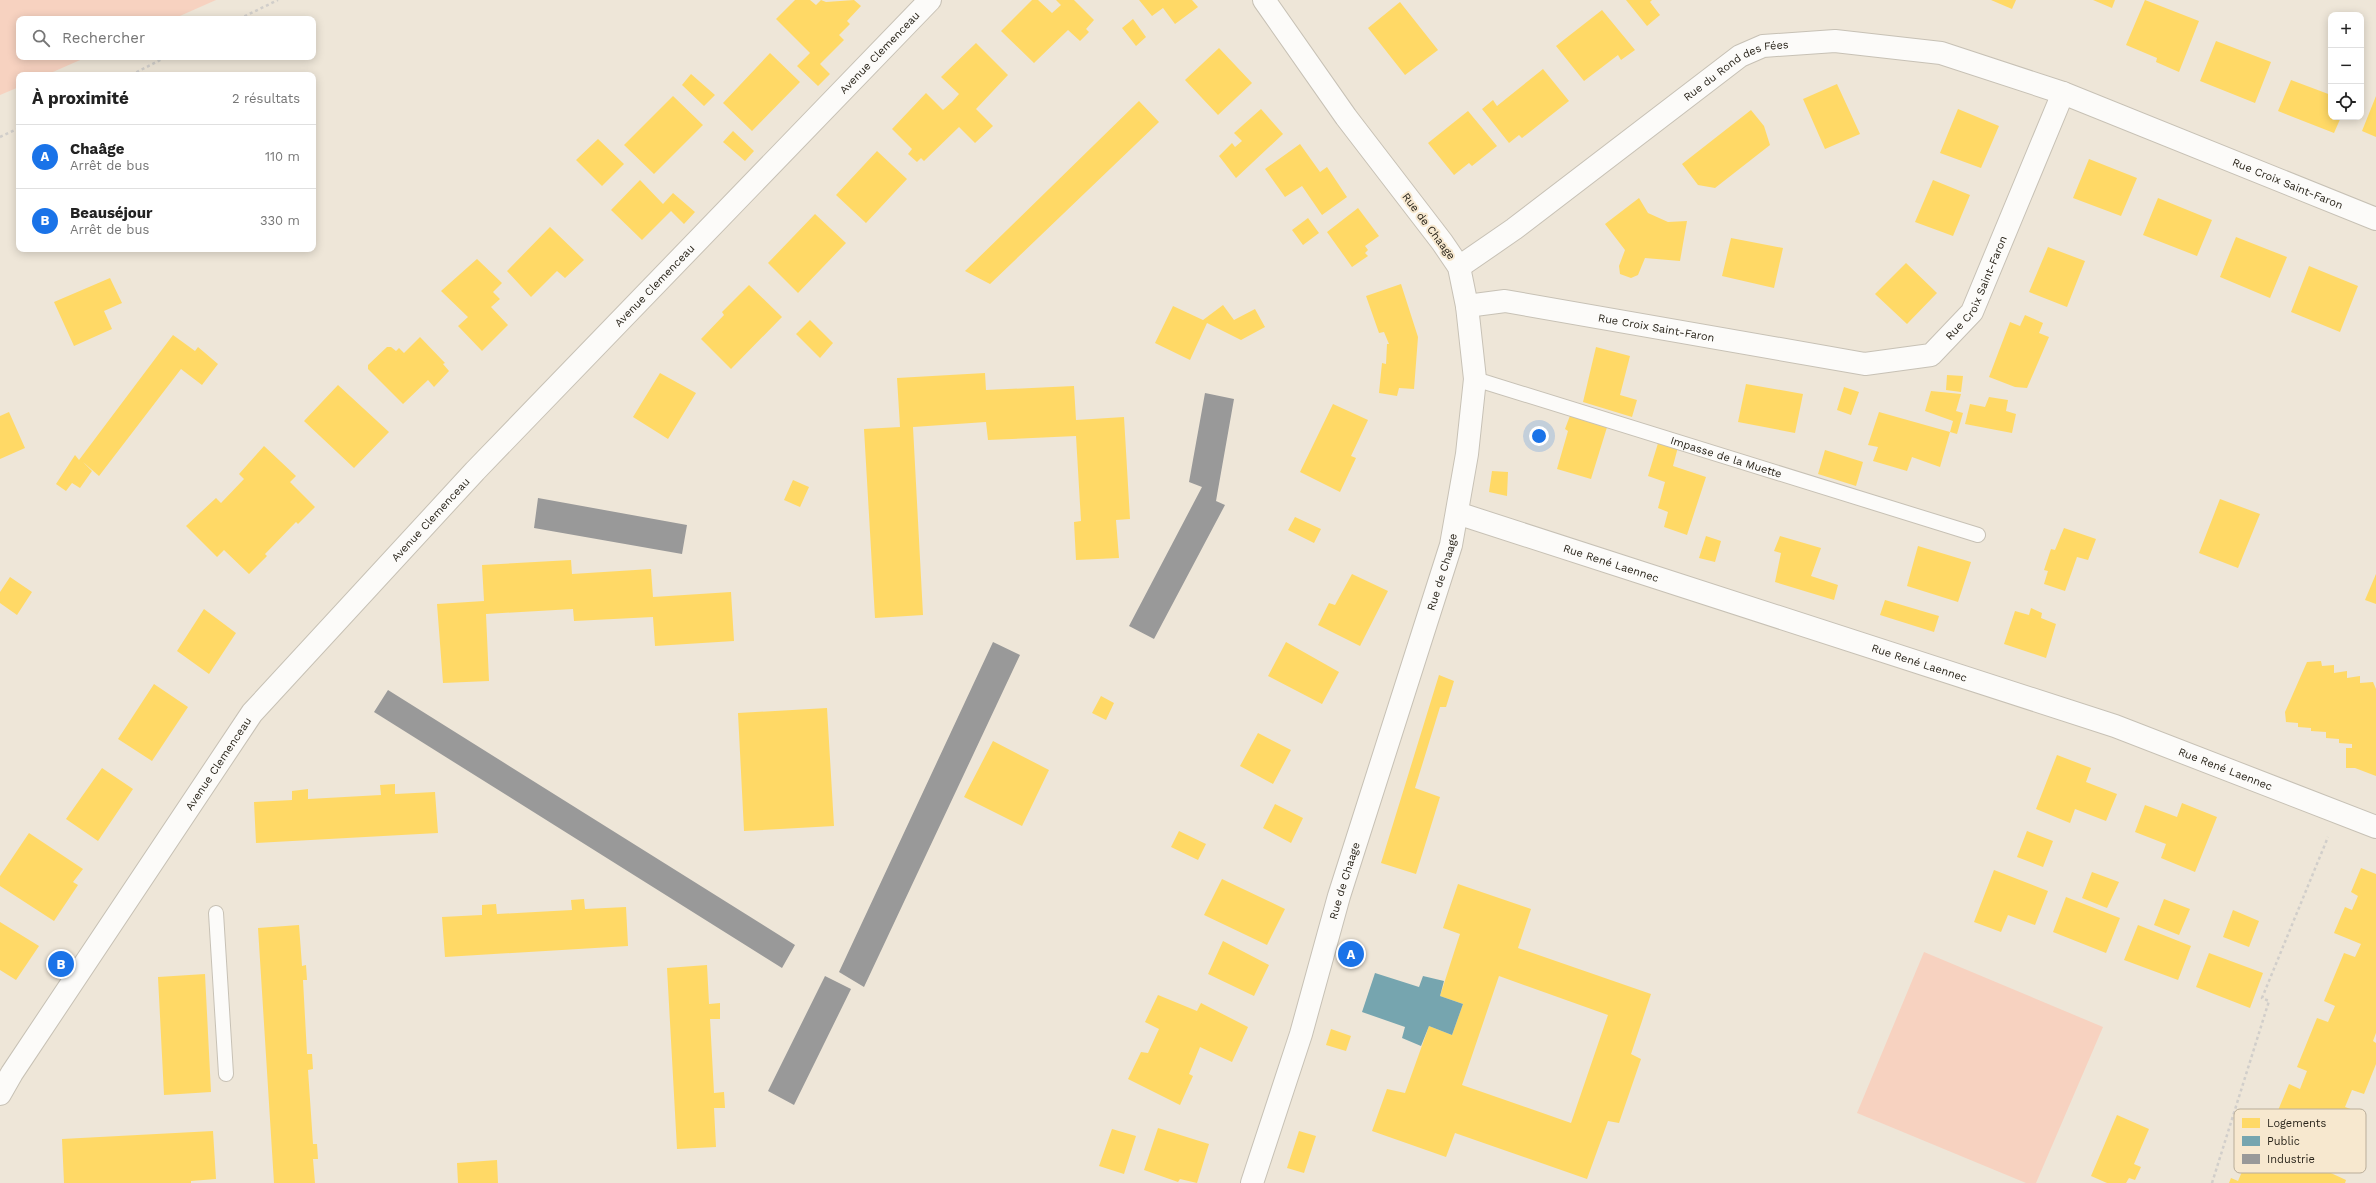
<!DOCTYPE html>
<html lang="fr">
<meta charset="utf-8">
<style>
:root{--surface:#fff;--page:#f2f2f2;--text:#222;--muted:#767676;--line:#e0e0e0;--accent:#1a73e8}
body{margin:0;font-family:"Work Sans",sans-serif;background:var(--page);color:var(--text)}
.controls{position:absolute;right:12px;top:12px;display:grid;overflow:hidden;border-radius:8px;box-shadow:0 2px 10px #0003}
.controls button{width:36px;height:36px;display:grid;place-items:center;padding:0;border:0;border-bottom:1px solid var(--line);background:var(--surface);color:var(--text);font:20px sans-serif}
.you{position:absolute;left:1539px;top:436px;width:14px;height:14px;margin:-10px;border:3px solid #fff;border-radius:50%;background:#1a73e8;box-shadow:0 0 0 6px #1a73e833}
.badge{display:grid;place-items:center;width:26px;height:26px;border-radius:50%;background:var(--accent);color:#fff;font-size:13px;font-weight:700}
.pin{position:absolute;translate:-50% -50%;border:2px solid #fff;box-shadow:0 1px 4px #0006}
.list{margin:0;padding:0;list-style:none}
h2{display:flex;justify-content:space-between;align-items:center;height:52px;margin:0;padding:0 16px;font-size:17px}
h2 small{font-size:13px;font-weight:400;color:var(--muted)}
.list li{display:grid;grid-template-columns:26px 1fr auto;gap:12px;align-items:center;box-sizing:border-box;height:64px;padding:0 16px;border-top:1px solid var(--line)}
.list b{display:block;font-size:15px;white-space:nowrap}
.list p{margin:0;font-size:13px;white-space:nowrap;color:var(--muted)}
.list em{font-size:13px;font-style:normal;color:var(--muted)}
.icon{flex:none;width:22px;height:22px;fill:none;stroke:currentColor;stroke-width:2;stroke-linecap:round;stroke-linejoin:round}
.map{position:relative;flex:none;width:2376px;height:1183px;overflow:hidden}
.search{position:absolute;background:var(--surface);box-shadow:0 2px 10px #0003;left:16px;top:16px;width:300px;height:44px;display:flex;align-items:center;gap:10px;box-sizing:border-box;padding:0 14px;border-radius:8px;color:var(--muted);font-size:15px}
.panel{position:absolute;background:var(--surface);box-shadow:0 2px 10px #0003;left:16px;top:72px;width:300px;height:180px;border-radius:8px}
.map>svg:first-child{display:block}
.green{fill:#f7d2c0}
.homes{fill:#ffd966;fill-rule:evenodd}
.public{fill:#76a5af}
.industry{fill:#999}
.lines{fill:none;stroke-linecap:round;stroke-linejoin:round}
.service-casing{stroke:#c7c1b5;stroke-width:16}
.minor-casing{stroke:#c7c1b5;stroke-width:24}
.path{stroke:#d1ceca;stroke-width:2.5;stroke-dasharray:3 3;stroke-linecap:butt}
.service{stroke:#fcfbf9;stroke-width:14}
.minor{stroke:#fcfbf9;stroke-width:22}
.labels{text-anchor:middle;stroke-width:4;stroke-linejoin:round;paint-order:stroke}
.street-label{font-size:11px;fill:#29241a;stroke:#f7e8cf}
.key{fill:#f7e8cf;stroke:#b9ad99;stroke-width:1}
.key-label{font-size:11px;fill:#29241a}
</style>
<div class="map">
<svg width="2376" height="1183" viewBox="0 0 2376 1183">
<rect width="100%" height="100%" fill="#eee6d8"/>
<path class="green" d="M 0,0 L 216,0 L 173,19 L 19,19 L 19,57 L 87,57 L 46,75 L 19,75 L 19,87 L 0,95 Z
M 1924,952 L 2103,1027 L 2036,1183 L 2026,1183 L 1857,1113 Z"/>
<path class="homes" d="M 795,0 L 810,0 L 816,5 L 821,0 L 826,2 L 854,0 L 861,6 L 847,21 L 850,24 L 839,35 L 844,40 L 820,64 L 830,74 L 818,86 L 797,66 L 810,53 L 776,19 Z
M 1032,0 L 1038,0 L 1052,13 L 1061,5 L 1056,0 L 1074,0 L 1094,20 L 1086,29 L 1089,32 L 1080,41 L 1068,30 L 1034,63 L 1001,31 Z
M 1139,0 L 1192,0 L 1198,7 L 1175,24 L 1163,8 L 1152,16 Z
M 1626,0 L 1652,0 L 1650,2 L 1660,15 L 1647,26 Z
M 1991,0 L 2016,0 L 2012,9 Z
M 2093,0 L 2115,0 L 2112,8 Z
M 2145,0 L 2199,21 L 2179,72 L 2156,62 L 2157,58 L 2126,45 Z
M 1400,2 L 1438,50 L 1405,75 L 1368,28 Z
M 1602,10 L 1635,50 L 1621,60 L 1618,55 L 1584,81 L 1556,46 Z
M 1133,19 L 1146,37 L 1136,46 L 1122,28 Z
M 2216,41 L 2271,62 L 2255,103 L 2200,81 Z
M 976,43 L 1008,75 L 976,109 L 993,126 L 975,143 L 959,127 L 924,161 L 921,158 L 917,162 L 908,154 L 912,149 L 892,129 L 926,93 L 943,110 L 952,102 L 959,94 L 941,77 Z
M 1219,48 L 1252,83 L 1218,115 L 1185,80 Z
M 770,53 L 800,82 L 752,131 L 723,103 Z
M 1543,69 L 1569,101 L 1522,138 L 1519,135 L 1509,143 L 1482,109 L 1493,100 L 1497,106 Z
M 691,74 L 715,95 L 704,106 L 682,85 Z
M 2291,80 L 2331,95 L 2331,117 L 2341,117 L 2334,133 L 2278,111 Z
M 1837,84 L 1860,134 L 1825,149 L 1803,99 Z
M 673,96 L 703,125 L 654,174 L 624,145 Z
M 2376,96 L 2376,137 L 2362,131 Z
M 1139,101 L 1159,122 L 990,284 L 965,271 Z
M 1261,109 L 1283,134 L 1236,178 L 1219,156 L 1232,143 L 1235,147 L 1242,141 L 1234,133 Z
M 1958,109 L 1999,126 L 1981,168 L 1940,153 Z
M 1751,110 L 1764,126 L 1770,145 L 1715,188 L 1698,185 L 1682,164 Z
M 1468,111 L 1497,146 L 1472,166 L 1469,163 L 1454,175 L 1428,143 Z
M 733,131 L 754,151 L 745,161 L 723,142 Z
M 598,139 L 624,164 L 602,186 L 576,160 Z
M 1300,144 L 1320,172 L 1327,167 L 1347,197 L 1322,215 L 1302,186 L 1285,197 L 1265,169 Z
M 877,151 L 907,179 L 866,223 L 836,195 Z
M 2089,159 L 2137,178 L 2121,216 L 2073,198 Z
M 640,180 L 663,204 L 673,193 L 695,212 L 684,224 L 671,211 L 642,240 L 611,210 Z
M 1933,180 L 1970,195 L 1953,236 L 1915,222 Z
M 1639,198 L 1648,213 L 1668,222 L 1687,221 L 1680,261 L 1645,258 L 1638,275 L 1631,278 L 1620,274 L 1619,266 L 1625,250 L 1605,224 Z
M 2158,198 L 2212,220 L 2197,256 L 2143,235 Z
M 1358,208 L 1379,236 L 1365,246 L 1368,250 L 1365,253 L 1368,256 L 1352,267 L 1327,232 Z
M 815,214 L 846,243 L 798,293 L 768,263 Z
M 1308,218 L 1319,233 L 1303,245 L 1292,230 Z
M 550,227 L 584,260 L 565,278 L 557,271 L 531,297 L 507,271 Z
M 2236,237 L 2287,257 L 2270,298 L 2220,277 Z
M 1731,238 L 1783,248 L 1774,288 L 1722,276 Z
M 2048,247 L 2085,261 L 2067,307 L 2029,292 Z
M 477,259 L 502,283 L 493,292 L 500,299 L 491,307 L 508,325 L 482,351 L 458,326 L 468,317 L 441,291 Z
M 1906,263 L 1937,293 L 1907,324 L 1875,294 Z
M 2309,266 L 2358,286 L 2340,332 L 2291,312 Z
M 110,278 L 122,303 L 104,311 L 112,329 L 74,346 L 54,302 Z
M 1401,284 L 1418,337 L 1414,389 L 1399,388 L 1397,396 L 1379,393 L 1382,363 L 1386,364 L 1387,344 L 1389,344 L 1384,332 L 1379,333 L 1366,296 Z
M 749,285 L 782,317 L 731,369 L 701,339 L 724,315 L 722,312 Z
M 1223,305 L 1234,320 L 1255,309 L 1265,327 L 1241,340 L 1207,323 L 1190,360 L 1155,343 L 1173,306 L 1203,320 Z
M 2025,315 L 2043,323 L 2039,333 L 2049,337 L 2027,388 L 2015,387 L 1989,377 L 2010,322 L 2020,326 Z
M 810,320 L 833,343 L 820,358 L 796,334 Z
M 173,335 L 195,351 L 198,347 L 218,364 L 202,385 L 181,369 L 99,476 L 83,462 L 92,471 L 80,488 L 72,483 L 66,491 L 56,484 L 75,455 L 79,460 Z
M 420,337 L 445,363 L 443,364 L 449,371 L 434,387 L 428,380 L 403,404 L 368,369 L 368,365 L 387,347 L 391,347 L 396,351 L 399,348 L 404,353 Z
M 1596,347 L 1630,356 L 1620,395 L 1637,400 L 1632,417 L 1583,402 Z
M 660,373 L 696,393 L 668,439 L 633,417 Z
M 985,373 L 986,390 L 1074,386 L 1076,420 L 1124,417 L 1130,519 L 1116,520 L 1119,558 L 1076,560 L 1074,522 L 1081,521 L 1076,436 L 988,440 L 986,422 L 913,427 L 923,615 L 875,618 L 864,429 L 900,427 L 897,378 Z
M 1947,375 L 1963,376 L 1961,392 L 1946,390 Z
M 1746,384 L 1803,394 L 1795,433 L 1738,422 Z
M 338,385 L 389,432 L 354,468 L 304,421 Z
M 1844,387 L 1859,392 L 1851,415 L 1837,410 Z
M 1931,391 L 1961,394 L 1956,411 L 1963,413 L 1957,434 L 1950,432 L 1953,421 L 1925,411 Z
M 1989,397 L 2008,400 L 2006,411 L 2016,414 L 2012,433 L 1965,424 L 1970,404 L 1985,407 Z
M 1333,404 L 1368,420 L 1351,456 L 1356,458 L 1340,492 L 1300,472 Z
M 9,412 L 25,448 L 0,459 L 0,416 Z
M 1879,412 L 1950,432 L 1940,467 L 1912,457 L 1907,471 L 1873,461 L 1878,447 L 1868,445 Z
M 1571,413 L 1608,424 L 1591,479 L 1557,469 L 1568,431 L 1565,429 Z
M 1659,440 L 1678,447 L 1673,466 L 1706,477 L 1687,535 L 1664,527 L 1668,512 L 1658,508 L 1665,482 L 1648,476 Z
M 264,446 L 296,476 L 290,482 L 315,507 L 298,524 L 296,522 L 265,554 L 267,556 L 249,574 L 224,550 L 217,557 L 186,526 L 216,498 L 221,503 L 244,479 L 239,474 Z
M 1825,450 L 1863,462 L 1856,486 L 1818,474 Z
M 1492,471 L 1508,472 L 1507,496 L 1489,492 Z
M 793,480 L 809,487 L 800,507 L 784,500 Z
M 2220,499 L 2260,514 L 2238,568 L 2199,553 Z
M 1295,517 L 1321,529 L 1314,543 L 1288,530 Z
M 2064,528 L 2096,539 L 2088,560 L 2077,557 L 2065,591 L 2044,584 L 2048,571 L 2044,570 L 2051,549 L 2055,550 Z
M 1706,536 L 1721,541 L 1715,562 L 1699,558 Z
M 1780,536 L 1821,548 L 1811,576 L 1838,585 L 1834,600 L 1775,582 L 1781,553 L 1774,551 Z
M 1918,546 L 1971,562 L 1958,602 L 1907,586 Z
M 571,560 L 572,574 L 651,569 L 653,597 L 731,592 L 734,641 L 655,646 L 653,617 L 574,621 L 573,609 L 486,614 L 489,681 L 443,683 L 437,604 L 484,601 L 482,565 Z
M 1352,574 L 1388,591 L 1360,646 L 1318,625 L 1329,603 L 1335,605 Z
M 2376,574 L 2376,604 L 2365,600 Z
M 10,577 L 32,592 L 17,615 L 0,603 L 0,592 Z
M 1885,600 L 1939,616 L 1934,632 L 1880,615 Z
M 2031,608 L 2042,613 L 2041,618 L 2056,624 L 2046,658 L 2004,644 L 2015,611 L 2029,615 Z
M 204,609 L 236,633 L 209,674 L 177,651 Z
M 1286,642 L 1339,672 L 1322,704 L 1268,676 Z
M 2321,661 L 2322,666 L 2334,665 L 2334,673 L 2347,671 L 2347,678 L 2360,676 L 2360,683 L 2373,682 L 2376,689 L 2376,776 L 2355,768 L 2346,768 L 2346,748 L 2352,748 L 2352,744 L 2339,743 L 2339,739 L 2326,738 L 2326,732 L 2311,731 L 2311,728 L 2298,727 L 2298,723 L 2286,722 L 2285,712 L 2307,662 Z
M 1439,675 L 1454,681 L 1446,707 L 1440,707 L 1415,788 L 1440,797 L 1416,874 L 1381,863 Z
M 154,684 L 188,707 L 152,761 L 118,739 Z
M 1101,696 L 1114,703 L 1106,720 L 1092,713 Z
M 827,708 L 834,826 L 744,831 L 738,713 Z
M 1258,733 L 1291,750 L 1273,784 L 1240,766 Z
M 993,741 L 1049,770 L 1022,826 L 964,797 Z
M 2057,755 L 2091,768 L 2086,782 L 2117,794 L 2106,821 L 2075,809 L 2070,823 L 2036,809 Z
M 102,768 L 133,789 L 98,841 L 66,819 Z
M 395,784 L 395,794 L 435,792 L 438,833 L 256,843 L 254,802 L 292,800 L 292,791 L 308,789 L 308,799 L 381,795 L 380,785 Z
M 2182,803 L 2217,817 L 2195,872 L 2161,858 L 2166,844 L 2135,832 L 2145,805 L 2177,817 Z
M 1275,804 L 1303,818 L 1291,843 L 1263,828 Z
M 1179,831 L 1206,844 L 1198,860 L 1171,847 Z
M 2027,831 L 2053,841 L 2043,867 L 2017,857 Z
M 29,833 L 83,869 L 73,882 L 78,885 L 54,921 L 0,886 L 0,876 Z
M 2361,868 L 2376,874 L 2376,1033 L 2373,1041 L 2376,1043 L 2376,1064 L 2364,1094 L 2352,1090 L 2345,1107 L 2356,1111 L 2336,1160 L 2325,1156 L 2320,1168 L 2346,1180 L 2345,1183 L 2229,1183 L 2231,1178 L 2238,1181 L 2244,1167 L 2237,1165 L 2248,1139 L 2275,1150 L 2280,1137 L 2269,1132 L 2289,1084 L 2300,1089 L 2307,1071 L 2297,1067 L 2317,1018 L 2328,1022 L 2335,1006 L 2324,1001 L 2344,953 L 2355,957 L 2361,944 L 2334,933 L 2345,907 L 2352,910 L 2358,896 L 2351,892 Z
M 1994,870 L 2048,891 L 2035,925 L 2008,915 L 2001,932 L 1974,922 Z
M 2092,872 L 2119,882 L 2107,908 L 2082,898 Z
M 1222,879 L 1285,909 L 1267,945 L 1204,915 Z
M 1458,884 L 1531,909 L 1518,948 L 1651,994 L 1631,1054 L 1641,1059 L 1619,1123 L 1608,1121 L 1587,1179 L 1455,1133 L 1446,1157 L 1372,1131 L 1387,1089 L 1405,1093 L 1429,1026 L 1452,1035 L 1463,1004 L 1440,996 L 1460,934 L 1443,928 ZM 1499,976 L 1608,1015 L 1571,1123 L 1462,1085 Z
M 2066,897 L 2120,918 L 2106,953 L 2053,932 Z
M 584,899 L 585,909 L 626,907 L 628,946 L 445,957 L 442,917 L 482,915 L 482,905 L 496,904 L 497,914 L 572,910 L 571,900 Z
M 2164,899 L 2190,909 L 2179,935 L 2154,925 Z
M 2233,910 L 2259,921 L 2249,947 L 2223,937 Z
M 0,922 L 39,946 L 16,980 L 0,970 Z
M 299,925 L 302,966 L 306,965 L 307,980 L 303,980 L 307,1054 L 312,1054 L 313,1069 L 308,1070 L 313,1144 L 317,1144 L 318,1159 L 313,1159 L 315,1183 L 274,1183 L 258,928 Z
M 2138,925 L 2191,946 L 2178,980 L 2124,960 Z
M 1223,941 L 1269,965 L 1254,996 L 1208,974 Z
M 2209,953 L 2263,973 L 2250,1008 L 2196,987 Z
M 707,965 L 709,1004 L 720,1003 L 720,1019 L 710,1019 L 714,1093 L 724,1092 L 725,1108 L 714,1108 L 716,1147 L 677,1149 L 667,968 Z
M 205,974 L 211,1092 L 164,1095 L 158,977 Z
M 1158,995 L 1197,1011 L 1201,1003 L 1248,1027 L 1232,1062 L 1200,1047 L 1189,1074 L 1193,1076 L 1180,1105 L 1128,1079 L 1141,1052 L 1148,1053 L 1159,1029 L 1145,1022 Z
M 1331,1029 L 1351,1036 L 1346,1051 L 1326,1045 Z
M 2117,1115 L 2149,1129 L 2134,1164 L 2141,1167 L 2135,1180 L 2129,1178 L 2126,1183 L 2107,1183 L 2091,1176 Z
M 1158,1128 L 1209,1144 L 1197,1183 L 1180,1179 L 1178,1182 L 1144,1170 Z
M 1112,1129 L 1136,1136 L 1124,1174 L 1099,1166 Z
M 213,1131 L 216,1179 L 191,1181 L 191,1183 L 64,1183 L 62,1139 Z
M 1299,1131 L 1316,1136 L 1304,1173 L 1287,1168 Z
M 497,1160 L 498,1183 L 458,1183 L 457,1163 Z"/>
<path class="public" d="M 1375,973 L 1419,987 L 1423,976 L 1444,981 L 1440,996 L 1463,1004 L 1452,1035 L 1429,1026 L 1421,1046 L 1402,1038 L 1405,1027 L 1362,1012 Z"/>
<path class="industry" d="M 1205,393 L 1234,399 L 1216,501 L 1225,505 L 1154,639 L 1129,626 L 1202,487 L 1189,482 Z
M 538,498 L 687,525 L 682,554 L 534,528 Z
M 993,642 L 1020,655 L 864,987 L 839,972 Z
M 388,690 L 795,945 L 782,968 L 374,712 Z
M 825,976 L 851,989 L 794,1105 L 768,1091 Z"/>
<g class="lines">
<defs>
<g id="service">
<path id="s1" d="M 1475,379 L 1978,535"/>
<path d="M 216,913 L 226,1074"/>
</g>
<g id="minor">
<path id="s2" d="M 1459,267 L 1514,229 L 1740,56 L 1763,46 L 1835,41 L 1941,53 L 2063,93 L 2376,219"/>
<path id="s3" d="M 1467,306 L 1505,301 L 1865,364 L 1931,355 L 1972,312 L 2063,93"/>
<path id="s4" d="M 1457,513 L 2115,726 L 2376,827"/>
<path id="s5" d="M 0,1094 L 12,1073 L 252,713 L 475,471 L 930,0"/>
<path id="s6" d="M 1252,1183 L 1301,1034 L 1339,896 L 1451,545 L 1467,454 L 1475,379 L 1467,306 L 1459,267 L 1442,242 L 1346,117 L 1264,0"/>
</g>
</defs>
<use href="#service" class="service-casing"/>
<use href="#minor" class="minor-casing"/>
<path class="path" d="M 239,19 L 278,0
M 131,75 L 166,57
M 0,137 L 19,128
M 2212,1183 L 2269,1001 L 2262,998 L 2328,837"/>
<use href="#service" class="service"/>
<use href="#minor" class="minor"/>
</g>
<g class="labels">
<g class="street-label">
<text dy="4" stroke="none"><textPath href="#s5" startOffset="1368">Avenue Clemenceau</textPath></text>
<text dy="4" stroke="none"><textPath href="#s2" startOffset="342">Rue du Rond des Fées</textPath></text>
<text dy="4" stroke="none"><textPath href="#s2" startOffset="926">Rue Croix Saint-Faron</textPath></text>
<text transform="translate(1429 226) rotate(53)" y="4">Rue de Chaage</text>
<text dy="4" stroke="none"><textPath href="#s5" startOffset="1044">Avenue Clemenceau</textPath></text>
<text dy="4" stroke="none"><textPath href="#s3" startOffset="553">Rue Croix Saint-Faron</textPath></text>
<text dy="4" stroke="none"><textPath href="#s3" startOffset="192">Rue Croix Saint-Faron</textPath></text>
<text dy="4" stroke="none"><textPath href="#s1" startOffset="263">Impasse de la Muette</textPath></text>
<text dy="4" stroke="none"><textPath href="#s5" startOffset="720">Avenue Clemenceau</textPath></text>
<text dy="4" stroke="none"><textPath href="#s4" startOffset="162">Rue René Laennec</textPath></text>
<text dy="4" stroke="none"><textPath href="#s6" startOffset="640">Rue de Chaage</textPath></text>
<text dy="4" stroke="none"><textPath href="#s4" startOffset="486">Rue René Laennec</textPath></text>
<text dy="4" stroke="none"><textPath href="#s5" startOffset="396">Avenue Clemenceau</textPath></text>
<text dy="4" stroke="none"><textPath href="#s4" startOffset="810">Rue René Laennec</textPath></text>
<text dy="4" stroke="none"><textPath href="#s6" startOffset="316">Rue de Chaage</textPath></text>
</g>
</g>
<rect x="2234" y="1109" width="132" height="64" rx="6" class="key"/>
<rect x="2242" y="1118" width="18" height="10" fill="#ffd966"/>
<rect x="2242" y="1136" width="18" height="10" fill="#76a5af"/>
<rect x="2242" y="1154" width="18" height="10" fill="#999"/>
<g class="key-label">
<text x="2267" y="1127">Logements</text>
<text x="2267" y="1145">Public</text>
<text x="2267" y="1163">Industrie</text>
</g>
</svg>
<div class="controls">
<button>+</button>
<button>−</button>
<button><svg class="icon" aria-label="locate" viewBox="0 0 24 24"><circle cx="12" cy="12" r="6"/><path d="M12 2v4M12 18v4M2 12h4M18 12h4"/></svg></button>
</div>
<div class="you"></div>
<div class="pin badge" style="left:1351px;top:954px">A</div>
<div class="pin badge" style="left:61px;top:964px">B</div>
<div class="search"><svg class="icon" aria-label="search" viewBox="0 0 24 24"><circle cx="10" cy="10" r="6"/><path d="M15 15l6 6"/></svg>Rechercher</div>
<section class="panel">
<h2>À proximité<small>2 résultats</small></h2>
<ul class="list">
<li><span class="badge">A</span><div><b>Chaâge</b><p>Arrêt de bus</p></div><em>110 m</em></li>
<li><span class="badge">B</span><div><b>Beauséjour</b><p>Arrêt de bus</p></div><em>330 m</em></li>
</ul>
</section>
</div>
